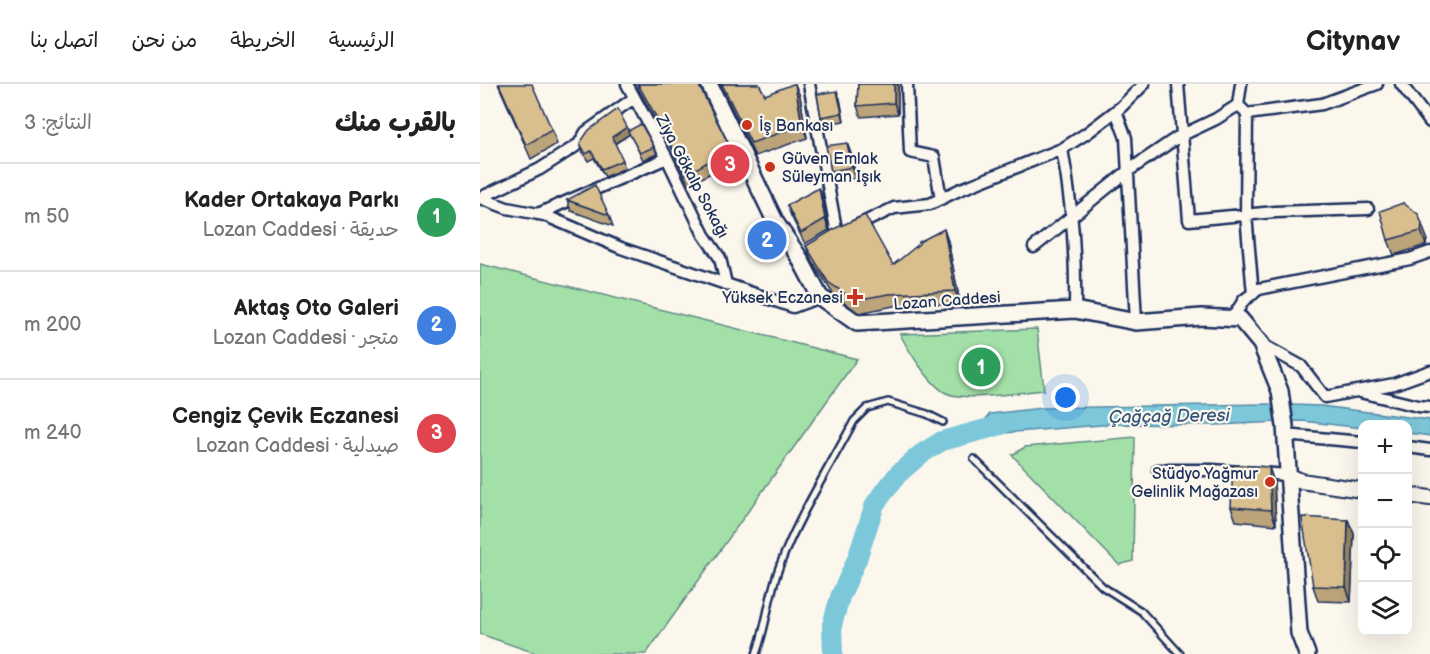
<!DOCTYPE html>
<html lang="ar">
<meta charset="utf-8">
<style>
:root{--surface:#fff;--page:#f6f6f6;--text:#222;--muted:#767676;--line:#e0e0e0;--accent:#c8321e}
body{margin:0;font-family:"Balsamiq Sans","Playpen Sans Arabic",sans-serif;background:var(--page);color:var(--text);direction:rtl}
.controls{position:absolute;right:18px;bottom:18px;display:grid;overflow:hidden;border-radius:12px;box-shadow:0 6px 24px #0002}
.controls button{width:54px;height:54px;display:grid;place-items:center;padding:0;border:0;border-bottom:2px solid var(--line);background:var(--surface);color:var(--text);font:30px sans-serif}
.you{position:absolute;left:586px;top:314px;width:21px;height:21px;margin:-15px;border:4px solid #fff;border-radius:50%;background:#1a73e8;box-shadow:0 0 0 9px #1a73e833}
.badge{display:grid;place-items:center;width:39px;height:39px;border-radius:50%;background:var(--accent);color:#fff;font-size:20px;font-weight:700}
.pin{position:absolute;translate:-50% -50%;border:3px solid #fff;box-shadow:0 2px 6px #0006}
.list{margin:0;padding:0;list-style:none}
h2{display:flex;justify-content:space-between;align-items:center;height:78px;margin:0;padding:0 24px;font-size:26px}
h2 small{font-size:20px;font-weight:400;color:var(--muted)}
.list li{display:grid;grid-template-columns:39px 1fr auto;gap:18px;align-items:center;box-sizing:border-box;height:108px;padding:0 24px;border-top:2px solid var(--line)}
.list b{display:block;font-size:22px;white-space:nowrap}
.list p{margin:0;font-size:20px;white-space:nowrap;color:var(--muted)}
.list em{font-size:20px;font-style:normal;color:var(--muted)}
.icon{flex:none;width:33px;height:33px;fill:none;stroke:currentColor;stroke-width:2;stroke-linecap:round;stroke-linejoin:round}
.map{position:relative;flex:none;width:950px;height:570px;overflow:hidden;direction:ltr}
header{display:flex;align-items:center;gap:36px;box-sizing:border-box;height:84px;padding:0 30px;background:var(--surface);border-bottom:2px solid var(--line)}
header strong{font-size:28px}
nav{display:flex;gap:33px;margin-inline-start:auto;font-size:21px}
main{display:flex}
aside{flex:1;background:var(--surface)}
.map>svg:first-child{display:block}
.green{fill:#a3e0a8;stroke:#5f8883;stroke-width:1.5}
.water{fill:#7bc7da;stroke:#558aa8;stroke-width:1.5}
.lines{fill:none;stroke-linecap:round;stroke-linejoin:round}
.river{stroke:#7bc7da;stroke-width:20}
.service-casing{stroke:#1b2f5e;stroke-width:10}
.minor-casing{stroke:#1b2f5e;stroke-width:15}
.tertiary-casing{stroke:#1b2f5e;stroke-width:18}
.secondary-casing{stroke:#1b2f5e;stroke-width:20}
.service{stroke:#fbf7ec;stroke-width:5}
.minor{stroke:#fbf7ec;stroke-width:10}
.tertiary{stroke:#fbf7ec;stroke-width:14}
.secondary{stroke:#fbf7ec;stroke-width:15}
.wall{fill:#bba37a;stroke:#1b2f5e;stroke-width:1.5}
.shaded-wall{fill:#988563;stroke:#1b2f5e;stroke-width:1.5}
.building{fill:#d9be8e;stroke:#1b2f5e;stroke-width:1.5}
.poi-dot{fill:#c8321e;stroke:#fbf7ec;stroke-width:2}
.labels{text-anchor:middle;stroke-width:4.5;stroke-linejoin:round;paint-order:stroke}
.poi-label{font-size:16px;fill:#1b2f5e;stroke:#fbf7ec;text-anchor:start}
.street-label{font-size:16px;fill:#1b2f5e;stroke:#fbf7ec}
.water-label{font-size:18px;font-style:italic;fill:#33557d;stroke:#fbf7ec}
</style>
<header>
<strong>Citynav</strong>
<nav><a>الرئيسية</a><a>الخريطة</a><a>من نحن</a><a>اتصل بنا</a></nav>
</header>
<main>
<div class="map">
<svg width="950" height="570" viewBox="0 0 950 570">
<rect width="100%" height="100%" fill="#fbf7ec"/>
<filter id="ink" filterUnits="userSpaceOnUse"><feTurbulence type="fractalNoise" baseFrequency=".0167" numOctaves="2"/><feDisplacementMap in="SourceGraphic" scale="12" xChannelSelector="R" yChannelSelector="G"/><feConvolveMatrix kernelMatrix="1 2 1 2 8 2 1 2 1" color-interpolation-filters="sRGB"/></filter>
<g filter="url(#ink)">
<path class="green" d="M 0,180 L 377,275 L 166,570 L 58,570 L 0,550 Z
M 557,245 L 564,306 C 541,308 485,318 466,309 C 450,301 428,266 420,250 Z
M 655,353 L 653,477 L 639,481 L 532,371 L 545,363 Z"/>
<path class="water" d="M 784,320 L 841,322 L 950,336 L 950,352 L 928,349 L 928,340 L 882,340 L 882,344 L 822,337 L 737,341 L 634,340 L 524,349 L 496,347 L 510,330 L 562,324 Z"/>
<g class="lines">
<path class="river" d="M 353,570 L 352,541 L 360,513 L 377,475 L 395,420 L 418,390 L 441,370 L 462,357 L 521,341"/>
<defs>
<path id="service" d="M 494,375 L 623,503 L 661,527 L 700,570
M 276,570 C 287,541 289,509 300,481 C 319,431 349,384 374,337 L 387,324 L 408,318 L 447,330 L 463,338"/>
<path id="minor" d="M 147,0 L 187,74 L 224,151 L 240,174 L 246,200
M 329,0 L 357,150
M 427,0 L 430,68 L 454,73 L 461,115
M 698,0 L 709,136 L 795,128 L 888,125
M 921,0 L 950,38
M 758,21 L 767,30 L 766,131 L 773,210
M 636,27 L 646,54 L 656,238
M 767,30 L 842,20 L 897,0
M 582,65 C 592,118 596,171 595,226
M 0,114 L 27,124 L 64,131 L 141,164 L 313,223 L 340,213
M 0,114 L 60,85 L 99,60 L 106,48 L 154,14
M 58,130 L 187,74
M 376,142 L 414,124 L 450,120 L 479,106 L 582,65 L 607,49 L 641,23 L 664,0
M 554,163 L 648,87 L 698,53 L 736,35 L 758,21 L 761,0
M 752,235 L 764,216 L 779,205 L 930,175 L 950,168
M 781,260 L 821,282 L 845,313 L 914,300 L 950,287
M 880,308 L 938,322 L 950,323
M 805,351 L 882,358
M 928,363 L 950,366
M 678,386 L 732,386 L 808,391"/>
<path id="tertiary" d="M 808,391 L 821,397 L 882,406
M 928,411 L 950,414"/>
<path id="secondary" d="M 229,0 L 296,139 L 319,173 L 340,213 L 377,239 L 595,226 L 656,238 L 722,233 L 760,235 L 781,260 L 800,307 L 805,342 L 819,549 L 827,570"/>
</defs>
<use href="#service" class="service-casing"/>
<use href="#minor" class="minor-casing"/>
<use href="#tertiary" class="tertiary-casing"/>
<use href="#secondary" class="secondary-casing"/>
<use href="#service" class="service"/>
<use href="#minor" class="minor"/>
<use href="#tertiary" class="tertiary"/>
<use href="#secondary" class="secondary"/>
</g>
<path class="wall" d="M 18,0 L 72,46 L 77,60 L 51,75 Z
M 157,0 L 218,0 L 251,65 L 255,76 L 209,101 L 192,65 L 159,6 Z
M 240,0 L 279,0 L 285,11 L 320,12 L 327,54 L 275,72 Z
M 378,0 L 418,0 L 418,30 L 381,33 L 377,22 Z
M 360,15 L 364,37 L 344,40 L 341,33 Z
M 148,47 L 174,63 L 177,70 L 163,76 L 150,50 L 135,60 L 145,84 L 125,93 L 114,74 L 108,77 L 103,69 L 100,59 Z
M 367,59 L 371,70 L 376,94 L 355,98 L 351,87 Z
M 343,115 L 349,146 L 325,160 L 311,132 L 307,121 Z
M 87,116 L 129,131 L 133,142 L 91,127 Z
M 923,119 L 947,154 L 946,161 L 914,171 L 908,156 Z
M 468,157 L 480,219 L 414,222 L 379,229 L 353,210 L 331,175 L 326,162 L 413,181 Z
M 794,398 L 796,441 L 756,437 L 751,423 Z
M 868,436 L 874,450 L 871,518 L 838,517 L 833,502 Z"/>
<path class="shaded-wall" d="M 315,0 L 320,12 L 327,54 L 322,41 Z
M 414,0 L 418,0 L 418,30 L 414,19 Z
M 357,7 L 360,15 L 364,37 L 362,29 Z
M 147,43 L 150,50 L 134,60 L 132,53 Z
M 367,59 L 371,70 L 376,94 L 372,83 Z
M 339,104 L 343,115 L 349,146 L 345,135 Z
M 938,130 L 947,154 L 946,161 L 941,147 Z
M 464,145 L 468,157 L 480,219 L 475,207 Z
M 789,383 L 794,398 L 796,441 L 791,426 Z
M 868,436 L 874,450 L 871,518 L 866,503 Z"/>
<path class="building" d="M 19,0 L 52,0 L 72,46 L 46,61 Z
M 158,0 L 218,0 L 251,65 L 205,91 L 188,54 Z
M 242,0 L 279,0 L 285,11 L 313,0 L 315,0 L 322,41 L 271,59 Z
M 378,0 L 414,0 L 414,19 L 377,22 Z
M 357,7 L 362,29 L 341,33 L 337,10 Z
M 138,25 L 147,43 L 132,53 L 143,76 L 122,85 L 111,67 L 106,70 L 100,59 L 109,46 Z
M 161,40 L 174,63 L 160,69 L 148,47 Z
M 367,59 L 372,83 L 351,87 L 346,62 Z
M 115,101 L 129,131 L 87,116 Z
M 339,104 L 345,135 L 321,149 L 307,121 Z
M 923,119 L 938,130 L 942,140 L 941,147 L 908,156 L 900,127 Z
M 385,131 L 413,181 L 439,160 L 439,158 L 464,145 L 475,207 L 409,210 L 375,216 L 348,198 L 326,162 L 356,144 Z
M 753,381 L 789,383 L 791,426 L 751,423 Z
M 822,433 L 868,436 L 866,503 L 833,502 Z"/>
</g>
<g class="poi-dot">
<circle cx="267" cy="41" r="6"/>
<circle cx="290" cy="83" r="6"/>
<path d="M372 204h6v6h6v6h-6v6h-6v-6h-6v-6h6z"/>
<circle cx="790" cy="398" r="6"/>
</g>
<g class="labels">
<g class="poi-label">
<text x="279" y="47">İş Bankası</text>
<text x="302" y="80">Güven Emlak<tspan x="302" dy="18">Süleyman Işık</tspan></text>
<text x="363" y="219" text-anchor="end">Yüksek Eczanesi</text>
<text x="778" y="395" text-anchor="end">Stüdyo Yağmur<tspan x="778" dy="18">Gelinlik Mağazası</tspan></text>
</g>
<g class="street-label">
<text transform="translate(213 92) rotate(62)" y="6">Ziya Gökalp Sokağı</text>
<text transform="translate(467 216) rotate(-4)" y="6">Lozan Caddesi</text>
</g>
<g class="water-label">
<text transform="translate(689 332) rotate(-1)" y="6">Çağçağ Deresi</text>
</g>
</g>
</svg>
<div class="controls">
<button>+</button>
<button>−</button>
<button><svg class="icon" aria-label="locate" viewBox="0 0 24 24"><circle cx="12" cy="12" r="6"/><path d="M12 2v4M12 18v4M2 12h4M18 12h4"/></svg></button>
<button><svg class="icon" aria-label="layers" viewBox="0 0 24 24"><path d="M12 4l9 5-9 5-9-5zM3 14l9 5 9-5"/></svg></button>
</div>
<div class="you"></div>
<div class="pin badge" style="left:501px;top:283px;background:#2e9e5b">1</div>
<div class="pin badge" style="left:287px;top:156px;background:#3f7fe0">2</div>
<div class="pin badge" style="left:250px;top:80px;background:#e0444e">3</div>
</div>
<aside>
<h2>بالقرب منك<small>النتائج: 3</small></h2>
<ul class="list">
<li><span class="badge" style="background:#2e9e5b">1</span><div><b>Kader Ortakaya Parkı</b><p>حديقة · Lozan Caddesi</p></div><em>50 m</em></li>
<li><span class="badge" style="background:#3f7fe0">2</span><div><b>Aktaş Oto Galeri</b><p>متجر · Lozan Caddesi</p></div><em>200 m</em></li>
<li><span class="badge" style="background:#e0444e">3</span><div><b>Cengiz Çevik Eczanesi</b><p>صيدلية · Lozan Caddesi</p></div><em>240 m</em></li>
</ul>
</aside>
</main>
